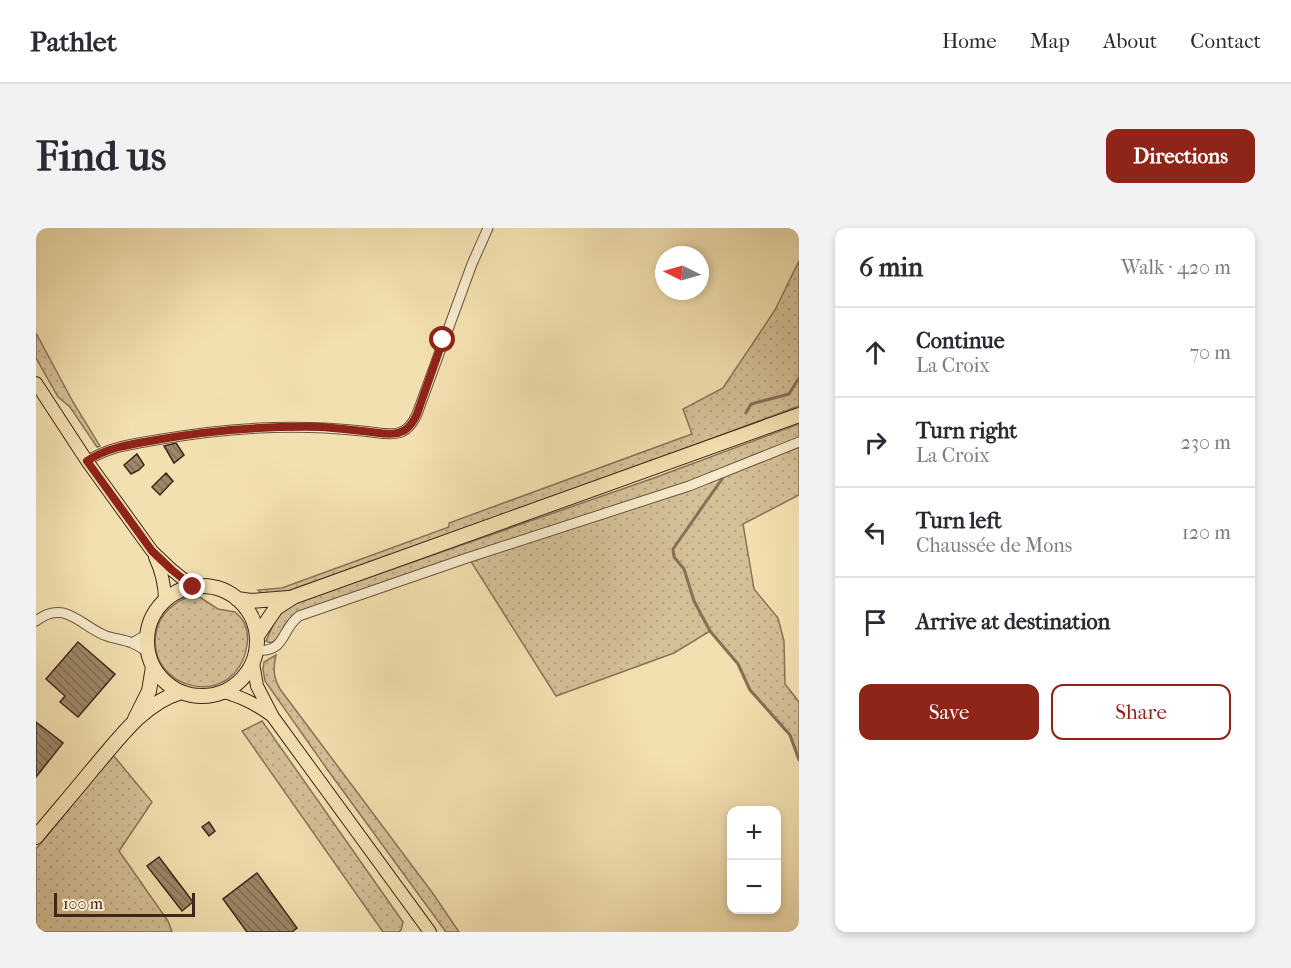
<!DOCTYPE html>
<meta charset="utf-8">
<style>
:root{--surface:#fff;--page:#f2f2f3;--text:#2b2b33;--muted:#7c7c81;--line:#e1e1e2;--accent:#8f2418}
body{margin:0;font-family:"IM FELL French Canon",serif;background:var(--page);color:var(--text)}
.controls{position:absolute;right:18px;bottom:18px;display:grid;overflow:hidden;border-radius:12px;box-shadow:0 3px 9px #0003}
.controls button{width:54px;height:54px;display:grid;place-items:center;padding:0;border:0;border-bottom:2px solid var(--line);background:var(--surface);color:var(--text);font:30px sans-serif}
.compass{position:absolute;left:619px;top:18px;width:54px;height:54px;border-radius:50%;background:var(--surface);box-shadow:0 3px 9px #0003;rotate:275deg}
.scale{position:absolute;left:18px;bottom:15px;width:141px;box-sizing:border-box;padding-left:6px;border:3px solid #3f261b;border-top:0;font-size:16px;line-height:21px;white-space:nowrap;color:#3f261b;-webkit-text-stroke:4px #f7ebcc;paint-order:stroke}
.stop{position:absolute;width:18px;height:18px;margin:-14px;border:4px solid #8f2418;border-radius:50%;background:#fff}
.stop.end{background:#8f2418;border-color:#fff;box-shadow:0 2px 6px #0008}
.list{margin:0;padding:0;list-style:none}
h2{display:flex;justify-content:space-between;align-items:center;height:78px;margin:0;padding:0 24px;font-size:26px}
h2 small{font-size:20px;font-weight:400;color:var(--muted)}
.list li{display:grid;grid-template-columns:39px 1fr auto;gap:18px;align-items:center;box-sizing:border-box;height:90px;padding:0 24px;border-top:2px solid var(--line)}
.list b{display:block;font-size:22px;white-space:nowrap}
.list p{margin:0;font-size:20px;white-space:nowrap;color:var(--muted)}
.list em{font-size:20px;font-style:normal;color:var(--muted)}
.actions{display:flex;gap:12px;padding:18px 24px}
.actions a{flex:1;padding:14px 0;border:2px solid var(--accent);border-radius:12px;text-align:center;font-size:21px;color:var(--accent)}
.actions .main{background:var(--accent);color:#fff}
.icon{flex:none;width:33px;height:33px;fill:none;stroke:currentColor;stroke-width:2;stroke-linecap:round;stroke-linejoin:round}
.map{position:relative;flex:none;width:763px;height:704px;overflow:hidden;border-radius:12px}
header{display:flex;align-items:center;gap:36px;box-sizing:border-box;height:84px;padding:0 30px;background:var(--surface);border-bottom:2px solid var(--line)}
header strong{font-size:28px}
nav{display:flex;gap:33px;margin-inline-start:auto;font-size:21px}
.intro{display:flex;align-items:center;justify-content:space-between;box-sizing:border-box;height:144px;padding:0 36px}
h1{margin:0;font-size:42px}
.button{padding:15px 27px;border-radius:12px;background:var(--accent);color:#fff;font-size:21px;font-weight:700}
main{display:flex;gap:36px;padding:0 36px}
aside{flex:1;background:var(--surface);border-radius:12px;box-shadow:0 3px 9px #0003}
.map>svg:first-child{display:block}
.grass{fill:url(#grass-dots);stroke:#8a7359;stroke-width:1.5}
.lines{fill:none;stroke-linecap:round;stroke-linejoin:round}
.stream{stroke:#867056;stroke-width:3}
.building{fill:url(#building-back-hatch);stroke:#3f261b;stroke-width:1.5}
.minor-casing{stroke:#6c5440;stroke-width:11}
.major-casing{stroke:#3f261b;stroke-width:14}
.highway-casing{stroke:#3f261b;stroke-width:16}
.minor{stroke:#f7ebcc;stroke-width:9}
.major{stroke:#f3e0b0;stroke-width:12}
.highway{stroke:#f3e0b0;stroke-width:14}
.route{stroke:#8f2418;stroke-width:8}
</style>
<header>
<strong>Pathlet</strong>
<nav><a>Home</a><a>Map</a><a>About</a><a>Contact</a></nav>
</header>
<div class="intro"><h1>Find us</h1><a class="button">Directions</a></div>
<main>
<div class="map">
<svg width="763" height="704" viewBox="0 0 763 704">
<defs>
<pattern id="grass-dots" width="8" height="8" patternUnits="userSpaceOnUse" patternTransform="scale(1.5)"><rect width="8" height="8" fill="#d4c097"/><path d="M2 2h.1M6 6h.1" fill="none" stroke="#b7a582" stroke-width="1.8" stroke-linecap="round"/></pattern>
<pattern id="building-back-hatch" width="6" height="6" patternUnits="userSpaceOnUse" patternTransform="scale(1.5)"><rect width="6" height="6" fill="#9d8768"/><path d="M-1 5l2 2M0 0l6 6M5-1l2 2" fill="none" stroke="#816e55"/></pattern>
</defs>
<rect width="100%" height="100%" fill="#f3e0b0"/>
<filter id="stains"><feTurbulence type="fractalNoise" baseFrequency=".00333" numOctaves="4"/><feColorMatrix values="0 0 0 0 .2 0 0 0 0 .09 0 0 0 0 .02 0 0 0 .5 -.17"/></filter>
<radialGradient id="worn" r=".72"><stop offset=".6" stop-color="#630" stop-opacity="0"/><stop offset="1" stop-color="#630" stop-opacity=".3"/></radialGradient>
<path class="grass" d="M 763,33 L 763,178 L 616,233 L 249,364 L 228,367 L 222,362 L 246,360 L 413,299 L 413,295 L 656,206 L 647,181 L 687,160 L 739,82 Z
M 0,105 L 37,174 L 64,218 L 61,219 L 34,179 L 22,169 L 0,130 Z
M 763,196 L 763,210 L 652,254 L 260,385 C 256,389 251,393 248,398 C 244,406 243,411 235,415 L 230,413 L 238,395 L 236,393 L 253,377 L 618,250 Z
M 763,216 L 763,267 L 707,296 L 718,361 L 742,390 L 748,413 L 749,456 L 763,474 L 763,532 L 754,507 L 714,462 L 702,436 L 674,403 L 638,425 L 520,468 L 434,332 Z
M 157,367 L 162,368 L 182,381 L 199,384 C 209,392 213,404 211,417 C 200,484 110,463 120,405 C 123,386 139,373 157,367 Z
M 240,427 C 237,440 237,449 244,461 L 398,667 L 423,704 L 410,704 L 291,541 L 229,453 L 227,441 L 228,434 Z
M 226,493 L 367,694 L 365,702 L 363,704 L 347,704 L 206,503 Z
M 77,527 L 116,574 L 83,623 L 132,693 L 136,704 L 0,704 L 0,621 Z"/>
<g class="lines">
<path class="stream" d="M 710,185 L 715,176 L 753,166 L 763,150
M 688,248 L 637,321 L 638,329 L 648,341 L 658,373 L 674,403 L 702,436 L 714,462 L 754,507 L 763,532"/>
</g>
<path class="building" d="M 140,215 L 148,227 L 138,235 L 128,218 Z
M 101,226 L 108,237 L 103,242 L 95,246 L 88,237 Z
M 130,245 L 137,253 L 124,267 L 116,259 Z
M 42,414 L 79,446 L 42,489 L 24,474 L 29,468 L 10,451 Z
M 0,494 L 27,515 L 0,549 Z
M 173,594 L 179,603 L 173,608 L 166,599 Z
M 123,629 L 157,674 L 146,683 L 111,638 Z
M 221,645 L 261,700 L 256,704 L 211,704 L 187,671 Z"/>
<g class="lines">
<defs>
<path id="minor" d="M 51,233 C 72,219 96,216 120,212 C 176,202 232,197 289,200 C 304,201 319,202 335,204 C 343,205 353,207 362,205 C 372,203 377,195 381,186 L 436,36 L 452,0
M 0,393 C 28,371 44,397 68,407 C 77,411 87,411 96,415 C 101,417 107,421 112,424
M 96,415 L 112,406
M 220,422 C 250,425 244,403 263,388 L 431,330 L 653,258 L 763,214"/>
<path id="major" d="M 0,155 L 51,233 L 116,323 L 136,342 L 157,359
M 119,329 C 126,344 129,357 129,373
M 217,435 L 221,458 L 237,489 L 394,704
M 188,464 C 206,469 220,476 235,487"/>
<path id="highway" d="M111 413a55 55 0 1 1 110 0a55 55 0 1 1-110 0Z
M 201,371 L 215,373 L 252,370
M 221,408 L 240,380 L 257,369 L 763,187
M 99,491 L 113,463 L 117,439
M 0,609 C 19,586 38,564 56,542 C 82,512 106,476 145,464"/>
</defs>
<use href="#minor" class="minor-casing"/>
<use href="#major" class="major-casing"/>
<use href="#highway" class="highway-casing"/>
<use href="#minor" class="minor"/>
<use href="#major" class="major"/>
<use href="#highway" class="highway"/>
</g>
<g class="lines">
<path class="route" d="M 157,359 L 136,342 L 116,323 L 51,233 C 72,219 96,216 120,212 C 175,202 229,198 285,199 C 301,200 318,202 335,204 C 343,205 353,207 362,205 C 372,203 377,195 381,186 L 407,112"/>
</g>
<rect width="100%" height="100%" filter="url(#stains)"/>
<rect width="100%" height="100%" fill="url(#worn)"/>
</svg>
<div class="controls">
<button>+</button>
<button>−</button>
</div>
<svg class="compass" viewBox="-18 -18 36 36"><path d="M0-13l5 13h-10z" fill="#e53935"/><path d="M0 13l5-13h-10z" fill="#7c7c81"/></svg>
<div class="scale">100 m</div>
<div class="stop" style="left:407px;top:112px"></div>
<div class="stop end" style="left:157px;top:359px"></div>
</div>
<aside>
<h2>6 min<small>Walk · 420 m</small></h2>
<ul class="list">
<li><svg class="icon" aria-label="ahead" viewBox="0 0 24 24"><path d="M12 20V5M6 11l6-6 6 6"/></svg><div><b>Continue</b><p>La Croix</p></div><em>70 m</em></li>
<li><svg class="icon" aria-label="right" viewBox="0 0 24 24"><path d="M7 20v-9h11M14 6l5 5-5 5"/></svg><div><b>Turn right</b><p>La Croix</p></div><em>230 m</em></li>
<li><svg class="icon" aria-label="left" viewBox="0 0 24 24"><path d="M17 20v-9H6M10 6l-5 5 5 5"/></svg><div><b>Turn left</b><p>Chaussée de Mons</p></div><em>120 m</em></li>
<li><svg class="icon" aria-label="arrive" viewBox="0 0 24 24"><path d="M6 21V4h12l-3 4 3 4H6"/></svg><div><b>Arrive at destination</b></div></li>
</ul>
<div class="actions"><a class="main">Save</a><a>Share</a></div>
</aside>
</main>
